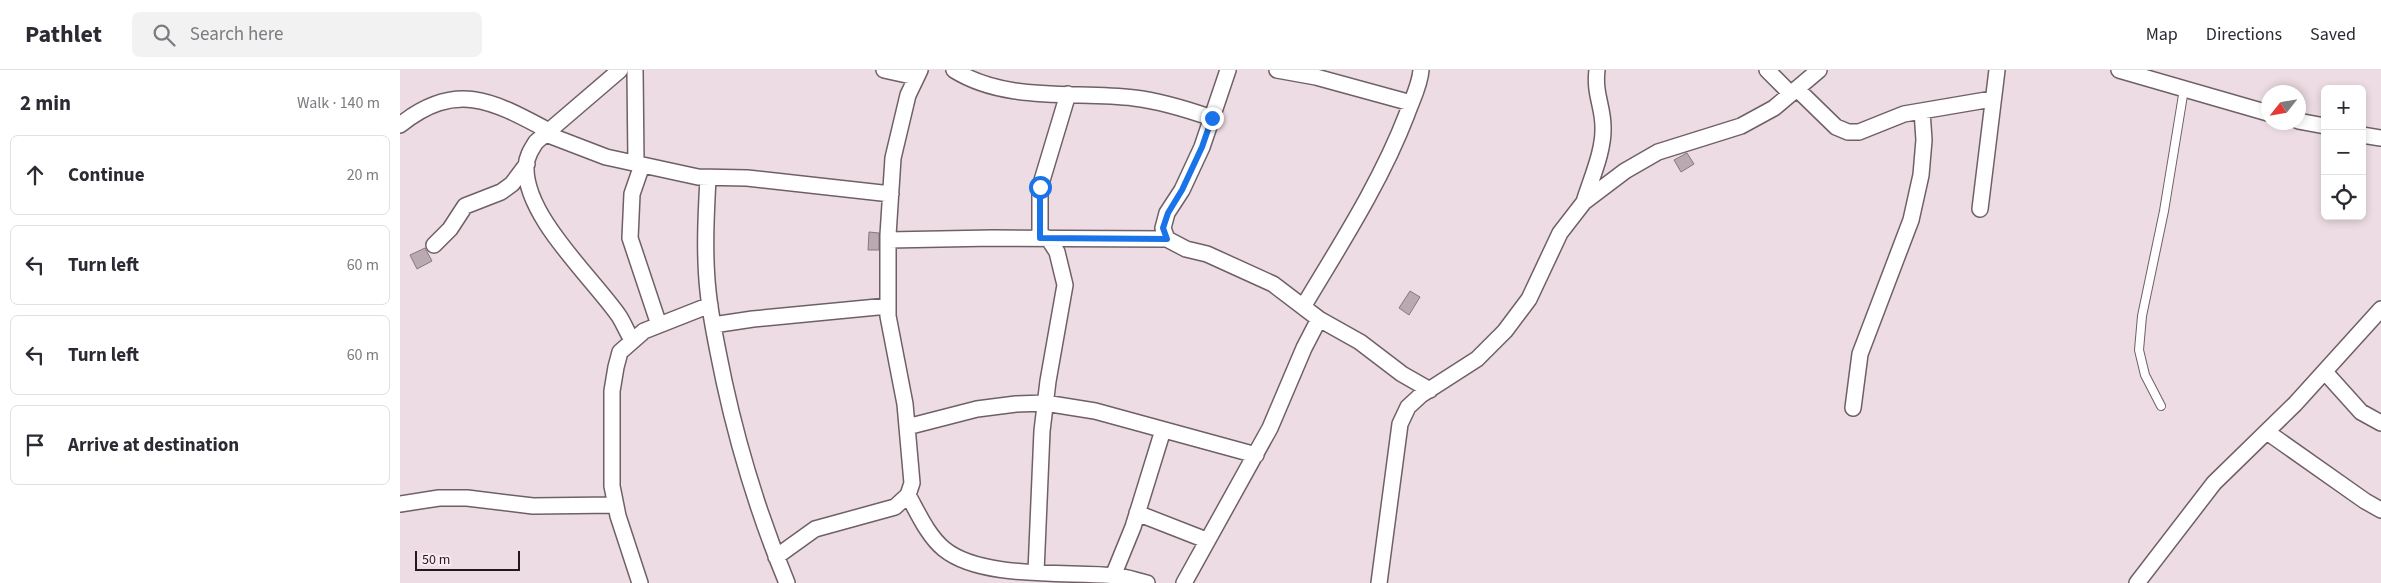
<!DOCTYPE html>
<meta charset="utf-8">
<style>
:root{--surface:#fff;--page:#f2f2f3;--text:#2b2b33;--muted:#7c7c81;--line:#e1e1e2}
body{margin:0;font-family:"Source Sans 3",sans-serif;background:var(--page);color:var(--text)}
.controls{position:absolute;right:15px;top:15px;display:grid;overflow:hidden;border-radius:8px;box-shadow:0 2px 8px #0003}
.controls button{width:45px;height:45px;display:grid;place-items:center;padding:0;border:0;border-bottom:1px solid var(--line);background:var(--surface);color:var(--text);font:25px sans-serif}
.compass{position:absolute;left:1861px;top:15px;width:45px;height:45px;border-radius:50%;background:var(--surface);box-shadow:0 2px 8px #0003;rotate:239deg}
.scale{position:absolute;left:15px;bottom:12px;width:105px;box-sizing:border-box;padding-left:5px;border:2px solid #201a1d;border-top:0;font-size:14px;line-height:18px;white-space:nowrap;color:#201a1d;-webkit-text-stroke:4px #fbe9f0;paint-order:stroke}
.stop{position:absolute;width:15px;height:15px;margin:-11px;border:4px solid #1a73e8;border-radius:50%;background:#fff}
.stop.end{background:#1a73e8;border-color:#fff;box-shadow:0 1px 5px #0008}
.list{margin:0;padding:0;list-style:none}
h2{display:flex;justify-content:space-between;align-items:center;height:65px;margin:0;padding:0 20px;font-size:21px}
h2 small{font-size:16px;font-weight:400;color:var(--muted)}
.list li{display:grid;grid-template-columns:32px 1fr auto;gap:15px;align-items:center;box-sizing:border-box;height:80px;margin:0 10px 10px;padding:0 10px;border:1px solid var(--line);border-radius:8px}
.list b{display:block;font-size:19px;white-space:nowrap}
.list em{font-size:16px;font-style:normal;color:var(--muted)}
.icon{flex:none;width:28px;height:28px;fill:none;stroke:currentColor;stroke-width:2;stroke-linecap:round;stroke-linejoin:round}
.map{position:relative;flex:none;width:1981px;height:513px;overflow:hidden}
header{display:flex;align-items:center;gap:30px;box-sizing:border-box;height:70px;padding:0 25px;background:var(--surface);border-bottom:1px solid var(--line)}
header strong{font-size:24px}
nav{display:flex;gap:28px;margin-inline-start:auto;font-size:18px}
.search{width:350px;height:45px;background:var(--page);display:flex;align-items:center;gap:12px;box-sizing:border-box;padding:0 18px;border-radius:8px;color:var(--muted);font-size:19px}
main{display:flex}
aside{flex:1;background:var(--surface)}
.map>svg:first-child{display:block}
.building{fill:#b9a9b0;stroke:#88787f}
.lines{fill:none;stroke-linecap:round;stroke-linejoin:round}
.lane-casing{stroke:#6f6066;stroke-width:10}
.street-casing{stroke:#6f6066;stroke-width:18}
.lane{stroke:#fff;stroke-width:8}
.street{stroke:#fff;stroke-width:15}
.route{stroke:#1a73e8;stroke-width:6}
</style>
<header>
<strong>Pathlet</strong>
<div class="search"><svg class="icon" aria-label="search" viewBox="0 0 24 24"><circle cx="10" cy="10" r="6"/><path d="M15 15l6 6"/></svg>Search here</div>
<nav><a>Map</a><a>Directions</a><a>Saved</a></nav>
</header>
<main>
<aside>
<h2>2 min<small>Walk · 140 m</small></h2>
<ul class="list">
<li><svg class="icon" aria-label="ahead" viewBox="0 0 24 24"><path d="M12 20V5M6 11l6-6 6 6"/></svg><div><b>Continue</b></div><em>20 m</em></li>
<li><svg class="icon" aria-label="left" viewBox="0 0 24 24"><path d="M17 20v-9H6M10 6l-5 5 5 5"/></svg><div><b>Turn left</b></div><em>60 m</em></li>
<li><svg class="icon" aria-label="left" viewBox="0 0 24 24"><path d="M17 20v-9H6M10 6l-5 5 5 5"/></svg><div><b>Turn left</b></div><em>60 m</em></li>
<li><svg class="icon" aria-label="arrive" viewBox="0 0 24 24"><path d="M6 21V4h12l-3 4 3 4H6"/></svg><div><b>Arrive at destination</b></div></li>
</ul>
</aside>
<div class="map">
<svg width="1981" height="513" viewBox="0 0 1981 513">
<rect width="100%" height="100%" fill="#eddce3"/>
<path class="building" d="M 1287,83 L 1294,94 L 1281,102 L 1274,90 Z
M 469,162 L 479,163 L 479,180 L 468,180 Z
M 25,178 L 32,191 L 17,199 L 10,185 Z
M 1010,221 L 1020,227 L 1009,245 L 999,238 Z"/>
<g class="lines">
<defs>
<path id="lane" d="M 1761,336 L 1745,305 L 1739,280 L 1742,246 L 1764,141 L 1784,19"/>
<path id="street" d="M 220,0 L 136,72 C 131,80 127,86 126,96 C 124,146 192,207 219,246 C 224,254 227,262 232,270
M 235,0 L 236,94
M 484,0 L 516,7
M 554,0 C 607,33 675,21 734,28 C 761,31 786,39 812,48
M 828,0 L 802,77 L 782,120 L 767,143 L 763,158 L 767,169 L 786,179 L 807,184 L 873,214 L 919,249 L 960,272 L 1002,304 L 1030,320
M 877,0 L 916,7 L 1011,33
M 1367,0 L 1391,24
M 1719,0 L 1868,43
M 1397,19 L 1436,57 L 1448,62 L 1459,62 L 1504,44 L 1592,29
M 1898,51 L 1925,56
M 0,55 C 56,10 93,31 149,61
M 146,64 L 206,87 L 298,107 L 347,108 L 491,124
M 1962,65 L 1981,68
M 242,95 L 232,124 L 230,168 L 259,255
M 308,108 C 306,145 304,184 308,221 C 311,251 318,281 324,311 C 339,380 360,448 387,513
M 1184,132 C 1191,109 1204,81 1203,57 C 1203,36 1194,24 1197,0
M 1580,139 L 1597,0
M 640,168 L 640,117 L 668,24
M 488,170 L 593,168 L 767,169
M 34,175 L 50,159 L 65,136 L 101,122 L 112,114 L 127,94
M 903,237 C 940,175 981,112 1007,44 C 1012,30 1020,15 1021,0
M 313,255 L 353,249 L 488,236
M 1925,302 L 1961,342 L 1981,353
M 1453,338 L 1460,284 L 1511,150 L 1521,105 L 1524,70 L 1522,41
M 507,357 L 577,339 L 616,334 L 645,333 L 695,341 L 856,385
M 1867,362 L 1965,431 L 1981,440
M 508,425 C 518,443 528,466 544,479 C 582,510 669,501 717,506 C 727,507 737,511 747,513
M 0,434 L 39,428 L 67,428 L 133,436 L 216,435
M 737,443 L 806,470
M 376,487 L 415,459 L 495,437 L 508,425 L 512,413 L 505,334 L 488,246 L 488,165 L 493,88 L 508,25 L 520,0
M 636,502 L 642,361 L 648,311 L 665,215 L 657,182 L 648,168
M 713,506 L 733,457 L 763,360
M 240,513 L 218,446 L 212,416 L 212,321 L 216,297 L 220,282 L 244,261 L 310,235
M 784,513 L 870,358 L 904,278 L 919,249
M 979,513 L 1000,354 L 1008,337 L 1021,325 L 1077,289 L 1105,261 L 1129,229 L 1160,163 L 1184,132 L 1225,101 L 1258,82 L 1341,56 L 1374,38 L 1419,0
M 1737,513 L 1814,413 L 1895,334 L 1981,239"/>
</defs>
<use href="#lane" class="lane-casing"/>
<use href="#street" class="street-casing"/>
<use href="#lane" class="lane"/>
<use href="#street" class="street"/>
</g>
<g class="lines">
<path class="route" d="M 640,117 L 640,168 L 767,169 L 763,158 L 768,143 L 782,120 L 802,77 L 812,48"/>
</g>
</svg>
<div class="controls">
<button>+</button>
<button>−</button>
<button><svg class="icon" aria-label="locate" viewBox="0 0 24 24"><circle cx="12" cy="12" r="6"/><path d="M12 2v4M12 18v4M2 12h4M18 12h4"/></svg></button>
</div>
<svg class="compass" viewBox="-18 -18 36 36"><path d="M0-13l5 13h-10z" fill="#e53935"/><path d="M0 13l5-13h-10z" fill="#7c7c81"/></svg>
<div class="scale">50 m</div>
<div class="stop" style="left:640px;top:117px"></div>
<div class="stop end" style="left:812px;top:48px"></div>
</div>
</main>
